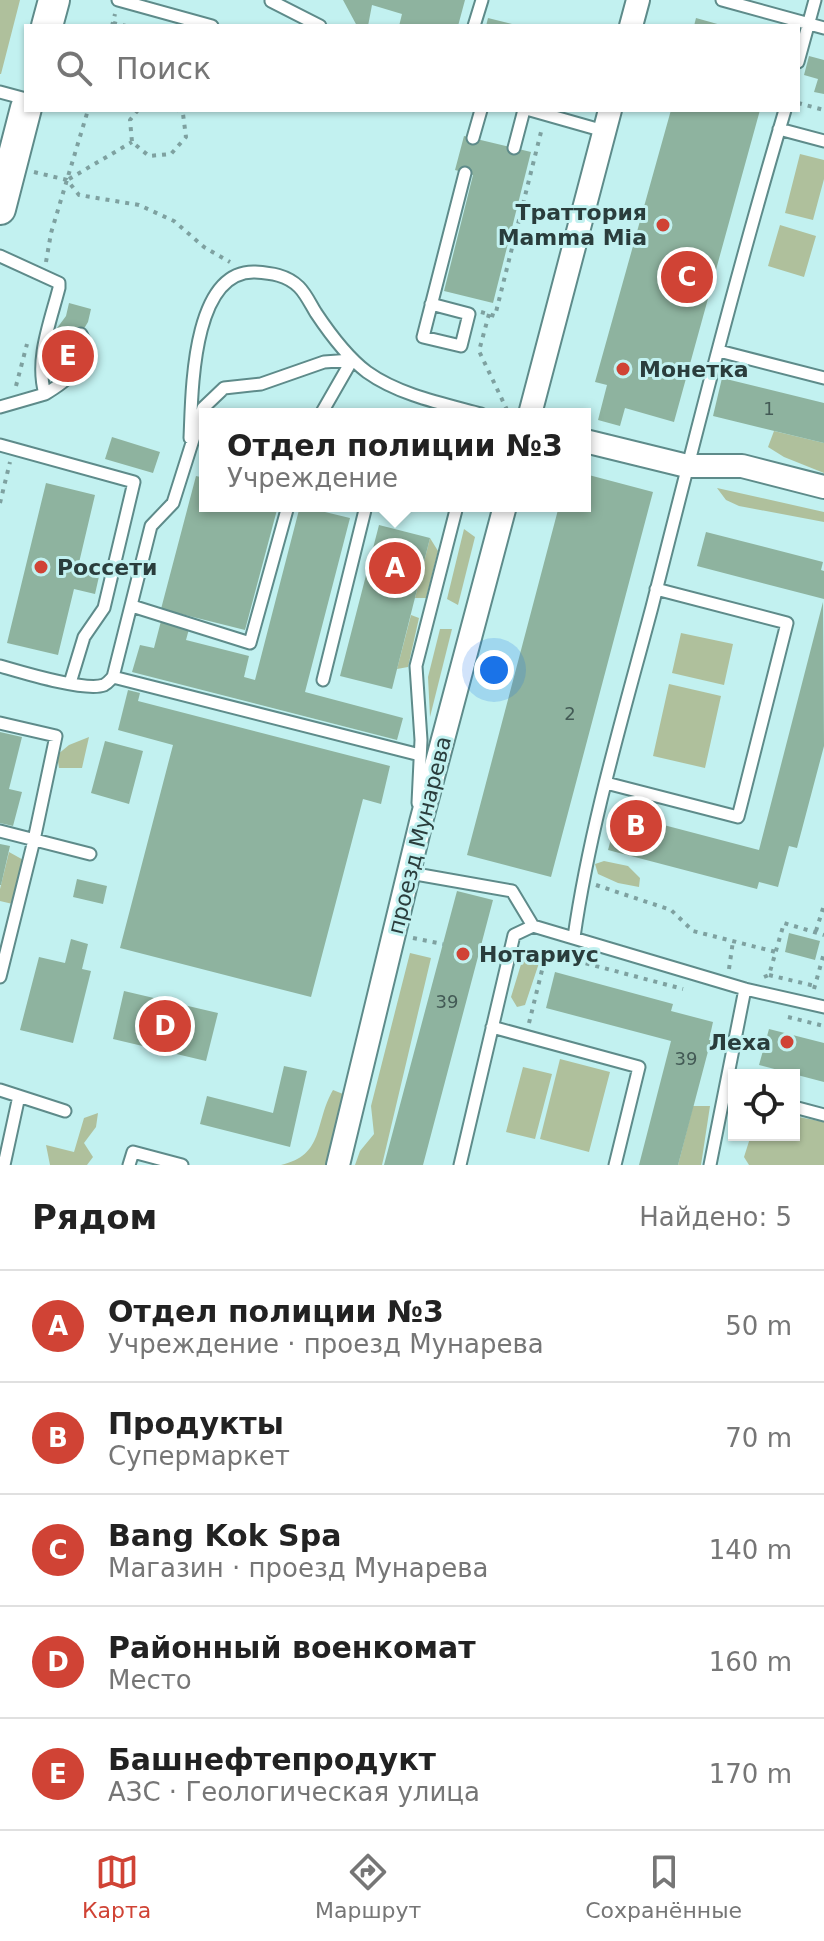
<!DOCTYPE html>
<html lang="ru">
<meta charset="utf-8">
<style>
:root{--surface:#fff;--page:#f6f6f6;--text:#222;--muted:#767676;--line:#e0e0e0;--accent:#d04335}
body{margin:0;font-family:"DejaVu Sans",sans-serif;background:var(--page);color:var(--text)}
.controls{position:absolute;right:24px;bottom:24px;display:grid;overflow:hidden;border-radius:0px;box-shadow:0 2px 6px #0004}
.controls button{width:72px;height:72px;display:grid;place-items:center;padding:0;border:0;border-bottom:2px solid var(--line);background:var(--surface);color:var(--text);font:40px sans-serif}
.you{position:absolute;left:494px;top:670px;width:28px;height:28px;margin:-20px;border:6px solid #fff;border-radius:50%;background:#1a73e8;box-shadow:0 0 0 12px #1a73e833}
.badge{display:grid;place-items:center;width:52px;height:52px;border-radius:50%;background:var(--accent);color:#fff;font-size:26px;font-weight:700}
.pin{position:absolute;translate:-50% -50%;border:4px solid #fff;box-shadow:0 2px 8px #0006}
.popup{position:absolute;left:199px;top:408px;width:392px;height:104px;box-sizing:border-box;display:grid;place-content:center;border-radius:0px;background:var(--surface);filter:drop-shadow(0 2px 6px #0005);font-size:26px;white-space:nowrap;color:var(--muted)}
.popup b{font-size:30px;color:var(--text)}
.popup::after{content:'';position:absolute;left:50%;top:100%;margin-left:-16px;border:16px solid transparent;border-top-color:var(--surface)}
.list{margin:0;padding:0;list-style:none}
h2{display:flex;justify-content:space-between;align-items:center;height:104px;margin:0;padding:0 32px;font-size:34px}
h2 small{font-size:26px;font-weight:400;color:var(--muted)}
.list li{display:grid;grid-template-columns:52px 1fr auto;gap:24px;align-items:center;box-sizing:border-box;height:112px;padding:0 32px;border-top:2px solid var(--line)}
.list b{display:block;font-size:30px;white-space:nowrap}
.list p{margin:0;font-size:26px;white-space:nowrap;color:var(--muted)}
.list em{font-size:26px;font-style:normal;color:var(--muted)}
.icon{flex:none;width:44px;height:44px;fill:none;stroke:currentColor;stroke-width:2;stroke-linecap:round;stroke-linejoin:round}
.map{position:relative;flex:none;width:824px;height:1165px;overflow:hidden}
.search{position:absolute;background:var(--surface);box-shadow:0 2px 6px #0004;left:24px;right:24px;top:24px;height:88px;display:flex;align-items:center;gap:20px;box-sizing:border-box;padding:0 28px;border-radius:0px;color:var(--muted);font-size:30px}
.sheet{height:664px;background:var(--surface)}
nav{display:flex;justify-content:space-around;align-items:center;box-sizing:border-box;height:112px;border-top:2px solid var(--line);background:var(--surface);font-size:22px;color:var(--muted)}
nav a{display:grid;justify-items:center;gap:4px}
nav .on{color:var(--accent)}
.map>svg:first-child{display:block}
.green{fill:#afc09c}
.building{fill:#8eb39f}
.lines{fill:none;stroke-linecap:round;stroke-linejoin:round}
.lane-casing{stroke:#5e8b8a;stroke-width:15}
.street-casing{stroke:#5e8b8a;stroke-width:26}
.secondary-casing{stroke:#5e8b8a;stroke-width:34}
.path{stroke:#7ea1a0;stroke-width:4;stroke-dasharray:4 6;stroke-linecap:butt}
.lane{stroke:#fff;stroke-width:11}
.street{stroke:#fff;stroke-width:22}
.secondary{stroke:#fff;stroke-width:30}
.poi-dot{fill:#d04335;stroke:#c2f1f0;stroke-width:3}
.labels{text-anchor:middle;stroke-width:6;stroke-linejoin:round;paint-order:stroke}
.number-label{font-size:18px;fill:#435a55}
.poi-label{font-size:22px;font-weight:bold;fill:#2a3d3c;stroke:#c2f1f0;text-anchor:start}
.street-label{font-size:22px;fill:#2a3d3c;stroke:#c2f1f0}
</style>
<div class="map">
<svg width="824" height="1165" viewBox="0 0 824 1165">
<rect width="100%" height="100%" fill="#c2f1f0"/>
<path class="green" d="M 0,0 L 20,0 L 1,74 L 0,74 Z
M 800,154 L 824,160 L 824,179 L 813,220 L 785,213 Z
M 780,225 L 816,236 L 804,277 L 768,266 Z
M 774,431 L 824,443 L 824,473 L 784,457 L 768,447 Z
M 717,488 L 824,512 L 824,522 L 739,506 L 726,500 Z
M 464,529 L 475,537 L 458,605 L 447,599 Z
M 430,538 L 438,551 L 426,598 L 415,598 Z
M 411,615 L 419,618 L 408,667 L 397,669 Z
M 440,629 L 452,629 L 430,717 L 428,677 Z
M 681,633 L 733,644 L 724,685 L 672,673 Z
M 669,684 L 721,696 L 705,768 L 653,756 Z
M 89,737 L 82,768 L 59,768 L 57,755 L 69,745 Z
M 9,852 L 27,862 L 17,905 L 0,901 L 0,889 Z
M 604,861 L 628,866 L 640,878 L 639,887 L 618,883 L 598,874 L 595,864 Z
M 530,952 L 540,960 L 525,1005 L 517,1007 L 511,997 L 522,961 Z
M 410,953 L 431,958 L 382,1165 L 355,1165 L 360,1151 L 374,1134 L 371,1106 Z
M 560,1059 L 610,1072 L 589,1152 L 540,1139 Z
M 523,1067 L 552,1074 L 535,1139 L 506,1132 Z
M 333,1090 L 343,1094 L 326,1165 L 281,1165 C 325,1155 314,1123 333,1090 Z
M 693,1106 L 710,1106 L 701,1165 L 678,1165 Z
M 98,1113 L 96,1127 L 84,1143 L 93,1157 L 87,1165 L 50,1165 L 46,1145 L 74,1152 L 84,1118 Z
M 794,1116 L 824,1122 L 824,1165 L 749,1165 L 744,1157 L 751,1135 L 794,1135 Z"/>
<path class="building" d="M 343,0 L 465,0 L 458,26 L 399,26 L 402,14 L 372,5 L 368,26 L 357,26 Z
M 488,18 L 516,25 L 515,26 L 486,26 Z
M 696,18 L 721,25 L 721,26 L 694,26 Z
M 809,56 L 824,60 L 824,94 L 814,92 L 818,79 L 804,75 Z
M 671,110 L 760,110 L 674,422 L 625,408 L 620,426 L 598,420 L 607,385 L 595,382 Z
M 464,136 L 531,152 L 493,303 L 444,291 L 473,175 L 455,170 Z
M 69,303 L 91,309 L 88,322 L 71,350 L 66,374 L 41,368 L 46,343 L 66,316 Z
M 722,378 L 824,403 L 824,443 L 713,416 Z
M 112,437 L 160,452 L 153,473 L 105,459 Z
M 585,474 L 653,492 L 551,877 L 467,855 L 559,506 L 585,506 Z
M 196,476 L 205,478 L 205,506 L 278,506 L 245,630 L 161,609 Z
M 46,483 L 95,495 L 78,567 L 100,572 L 95,594 L 74,589 L 58,655 L 7,643 Z
M 300,506 L 350,518 L 305,692 L 403,718 L 397,740 L 132,672 L 140,645 L 154,648 L 161,621 L 189,629 L 186,640 L 249,656 L 244,677 L 255,680 Z
M 379,525 L 430,538 L 392,689 L 340,676 Z
M 706,532 L 823,562 L 821,570 L 824,571 L 824,599 L 697,566 Z
M 823,602 L 824,746 L 797,848 L 789,846 L 778,887 L 759,882 L 757,889 L 608,850 L 618,813 L 759,850 Z
M 128,690 L 140,693 L 138,701 L 390,766 L 381,804 L 363,799 L 311,997 L 120,948 L 173,745 L 118,730 Z
M 0,732 L 22,737 L 9,789 L 22,792 L 13,826 L 0,823 Z
M 105,741 L 143,751 L 129,804 L 91,793 Z
M 0,844 L 10,846 L 1,885 L 0,885 Z
M 77,879 L 107,886 L 103,904 L 73,897 Z
M 457,891 L 493,900 L 423,1165 L 384,1165 Z
M 789,933 L 820,941 L 815,960 L 785,952 Z
M 71,939 L 88,944 L 82,969 L 91,971 L 73,1043 L 20,1030 L 39,957 L 65,963 Z
M 555,972 L 673,1004 L 671,1011 L 713,1022 L 709,1040 L 711,1040 L 678,1165 L 639,1165 L 671,1041 L 546,1008 Z
M 124,991 L 218,1013 L 206,1061 L 113,1039 Z
M 769,1029 L 824,1043 L 824,1082 L 759,1065 Z
M 284,1066 L 307,1071 L 290,1147 L 200,1124 L 207,1096 L 273,1113 Z"/>
<g class="lines">
<defs>
<path id="lane" d="M 118,0 L 212,26
M 722,0 L 824,28
M 271,1 L 320,26
M 474,26 L 482,0
M 798,62 L 815,0
M 0,92 L 26,99
M 530,110 L 604,131
M 779,129 L 824,141
M 473,138 L 481,110
M 514,148 L 524,110
M 0,256 L 59,283 L 59,288 C 50,323 35,359 45,394 L 0,407
M 431,304 L 469,314 L 461,346 L 423,337 L 465,173
M 719,351 L 824,378
M 45,394 C 75,376 74,373 84,340 L 81,334
M 321,414 L 352,360
M 190,438 C 192,395 191,270 255,272 C 271,273 287,275 299,287 C 306,294 311,305 316,313 C 330,334 347,357 367,372 C 399,395 444,404 481,414
M 0,445 L 134,482 L 104,608 L 84,637 L 70,683
M 132,606 L 250,643 L 288,506
M 0,666 C 21,672 85,692 104,685 C 108,683 110,680 113,677 L 151,526 L 173,503 L 203,408 L 224,388 L 261,384 L 324,362 L 352,360
M 113,677 L 420,755
M 323,680 L 366,506
M 0,723 L 56,736 L 34,840 L 0,977
M 606,783 L 738,817 L 787,623 L 656,589
M 418,803 L 421,740 L 416,666 L 457,506
M 0,831 L 90,854
M 410,873 L 512,891 L 533,926 L 745,989 L 824,1007
M 574,937 C 590,826 623,716 652,607 C 694,441 736,275 785,110
M 492,1027 L 639,1067 L 615,1165
M 0,1090 L 65,1111
M 794,1107 L 824,1115
M 4,1165 L 19,1096
M 129,1165 L 133,1152 L 182,1165
M 460,1165 L 514,935 L 533,926
M 710,1165 L 745,989"/>
<path id="street" d="M 631,26 L 638,0
M 530,414 L 610,110
M 585,441 L 687,466 L 742,466 L 824,487
M 338,1165 L 421,822 L 505,506"/>
<path id="secondary" d="M 47,26 L 54,0
M 0,209 L 26,108"/>
</defs>
<use href="#lane" class="lane-casing"/>
<use href="#street" class="street-casing"/>
<use href="#secondary" class="secondary-casing"/>
<path class="path" d="M 113,23 L 126,26
M 112,26 L 115,14
M 798,103 L 824,110
M 138,110 L 130,120 L 132,142 L 149,156 L 171,154 L 186,137 L 183,114 L 178,110
M 34,172 L 67,180 L 79,195 L 139,205 L 174,221 L 204,247 L 230,262
M 69,179 L 132,142
M 46,262 L 51,233 L 88,110
M 481,312 L 495,316 L 542,128
M 489,314 L 479,351 L 508,412
M 16,386 L 27,344
M 0,503 L 10,462
M 596,885 L 671,910 L 693,931 L 776,952
M 816,931 L 824,905
M 413,938 L 443,944
M 547,953 L 683,989
M 729,969 L 733,941
M 769,975 L 815,986
M 764,977 L 769,975 L 784,923 L 824,935
M 814,989 L 824,953
M 788,1017 L 824,1026
M 529,1023 L 546,954"/>
<use href="#lane" class="lane"/>
<use href="#street" class="street"/>
<use href="#secondary" class="secondary"/>
</g>
<g class="poi-dot">
<circle cx="663" cy="225" r="8"/>
<circle cx="623" cy="369" r="8"/>
<circle cx="41" cy="567" r="8"/>
<circle cx="463" cy="954" r="8"/>
<circle cx="787" cy="1042" r="8"/>
</g>
<g class="labels">
<g class="number-label">
<text x="769" y="415">1</text>
<text x="570" y="720">2</text>
<text x="447" y="1008">39</text>
<text x="686" y="1065">39</text>
</g>
<g class="poi-label">
<text x="647" y="220" text-anchor="end">Траттория<tspan x="647" dy="25">Mamma Mia</tspan></text>
<text x="639" y="377">Монетка</text>
<text x="57" y="575">Россети</text>
<text x="479" y="962">Нотариус</text>
<text x="771" y="1050" text-anchor="end">Леха</text>
</g>
<g class="street-label">
<text transform="translate(419 835) rotate(-76)" y="8">проезд Мунарева</text>
</g>
</g>
</svg>
<div class="controls">
<button><svg class="icon" aria-label="locate" viewBox="0 0 24 24"><circle cx="12" cy="12" r="6"/><path d="M12 2v4M12 18v4M2 12h4M18 12h4"/></svg></button>
</div>
<div class="you"></div>
<div class="pin badge" style="left:395px;top:568px">A</div>
<div class="popup"><b>Отдел полиции №3</b>Учреждение</div>
<div class="pin badge" style="left:636px;top:826px">B</div>
<div class="pin badge" style="left:687px;top:277px">C</div>
<div class="pin badge" style="left:165px;top:1026px">D</div>
<div class="pin badge" style="left:68px;top:356px">E</div>
<div class="search"><svg class="icon" aria-label="search" viewBox="0 0 24 24"><circle cx="10" cy="10" r="6"/><path d="M15 15l6 6"/></svg>Поиск</div>
</div>
<section class="sheet">
<h2>Рядом<small>Найдено: 5</small></h2>
<ul class="list">
<li><span class="badge">A</span><div><b>Отдел полиции №3</b><p>Учреждение · проезд Мунарева</p></div><em>50 m</em></li>
<li><span class="badge">B</span><div><b>Продукты</b><p>Супермаркет</p></div><em>70 m</em></li>
<li><span class="badge">C</span><div><b>Bang Kok Spa</b><p>Магазин · проезд Мунарева</p></div><em>140 m</em></li>
<li><span class="badge">D</span><div><b>Районный военкомат</b><p>Место</p></div><em>160 m</em></li>
<li><span class="badge">E</span><div><b>Башнефтепродукт</b><p>АЗС · Геологическая улица</p></div><em>170 m</em></li>
</ul>
</section>
<nav>
<a class="on"><svg class="icon" aria-label="map" viewBox="0 0 24 24"><path d="M3 6l6-2 6 2 6-2v14l-6 2-6-2-6 2zM9 4v14M15 6v14"/></svg>Карта</a>
<a><svg class="icon" aria-label="directions" viewBox="0 0 24 24"><path d="M12 3l9 9-9 9-9-9zM9 14v-3h6M13 9l2 2-2 2"/></svg>Маршрут</a>
<a><svg class="icon" aria-label="saved" viewBox="0 0 24 24"><path d="M7 4h10v16l-5-4-5 4z"/></svg>Сохранённые</a>
</nav>
